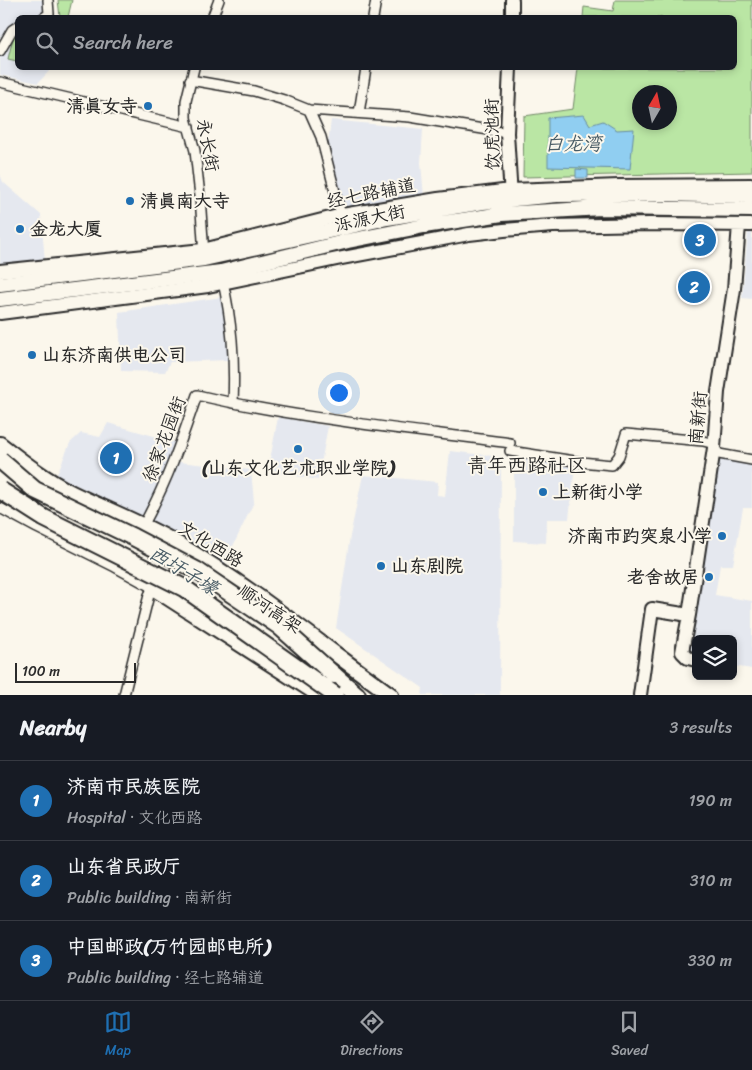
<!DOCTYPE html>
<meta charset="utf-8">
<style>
:root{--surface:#171b24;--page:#20242c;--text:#f1f3f6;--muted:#9ea1a6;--line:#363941;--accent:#1f6fb2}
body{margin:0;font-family:Sriracha,"LXGW WenKai TC",sans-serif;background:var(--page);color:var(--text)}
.controls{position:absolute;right:15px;bottom:15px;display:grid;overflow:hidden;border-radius:8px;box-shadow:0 2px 8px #0003}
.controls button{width:45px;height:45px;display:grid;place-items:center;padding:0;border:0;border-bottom:1px solid var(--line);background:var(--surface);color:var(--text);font:25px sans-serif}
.compass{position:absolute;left:632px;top:85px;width:45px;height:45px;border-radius:50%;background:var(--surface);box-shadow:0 2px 8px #0003;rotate:9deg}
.scale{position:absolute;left:15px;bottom:12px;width:121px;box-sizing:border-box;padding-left:5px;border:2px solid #2b2b2b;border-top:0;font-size:14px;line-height:18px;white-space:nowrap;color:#2b2b2b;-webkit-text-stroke:4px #fbf7ec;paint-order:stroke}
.you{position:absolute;left:338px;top:392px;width:18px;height:18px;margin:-12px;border:4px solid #fff;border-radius:50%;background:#1a73e8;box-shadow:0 0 0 8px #1a73e833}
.badge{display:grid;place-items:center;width:32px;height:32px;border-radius:50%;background:var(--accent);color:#fff;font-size:16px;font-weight:700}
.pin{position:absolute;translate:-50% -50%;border:2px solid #fff;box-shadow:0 1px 5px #0006}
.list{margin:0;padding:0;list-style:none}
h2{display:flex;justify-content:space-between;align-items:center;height:65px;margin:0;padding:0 20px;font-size:21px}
h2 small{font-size:16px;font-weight:400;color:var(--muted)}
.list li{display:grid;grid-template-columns:32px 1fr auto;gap:15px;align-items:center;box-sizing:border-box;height:80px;padding:0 20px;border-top:1px solid var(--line)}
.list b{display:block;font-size:19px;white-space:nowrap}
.list p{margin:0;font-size:16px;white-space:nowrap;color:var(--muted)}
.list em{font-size:16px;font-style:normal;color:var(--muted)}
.icon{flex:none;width:28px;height:28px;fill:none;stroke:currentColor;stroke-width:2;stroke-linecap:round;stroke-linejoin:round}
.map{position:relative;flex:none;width:752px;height:695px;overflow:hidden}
.search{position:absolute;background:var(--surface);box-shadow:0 2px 8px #0003;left:15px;right:15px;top:15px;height:55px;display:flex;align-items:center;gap:12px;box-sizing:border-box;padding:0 18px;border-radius:8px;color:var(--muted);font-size:19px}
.sheet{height:305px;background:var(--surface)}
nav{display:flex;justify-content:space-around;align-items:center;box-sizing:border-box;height:70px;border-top:1px solid var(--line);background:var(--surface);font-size:14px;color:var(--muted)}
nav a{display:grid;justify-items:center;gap:2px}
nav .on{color:var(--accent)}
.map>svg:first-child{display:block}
.built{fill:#e5e8ef}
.green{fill:#bae6a4;stroke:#728868;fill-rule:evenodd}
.water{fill:#90cef1;stroke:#688da2}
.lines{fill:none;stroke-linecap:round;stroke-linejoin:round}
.street-casing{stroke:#2b2b2b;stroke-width:12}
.secondary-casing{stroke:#2b2b2b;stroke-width:16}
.primary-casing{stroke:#2b2b2b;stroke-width:18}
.highway-casing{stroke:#2b2b2b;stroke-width:20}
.street{stroke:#fbf7ec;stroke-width:9}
.secondary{stroke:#fbf7ec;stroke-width:12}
.primary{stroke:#fbf7ec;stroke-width:14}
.highway{stroke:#fbf7ec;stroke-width:16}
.highway-bridge-casing{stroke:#2b2b2b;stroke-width:20;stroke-linecap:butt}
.highway-bridge{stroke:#fbf7ec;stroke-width:16}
.poi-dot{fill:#1f6fb2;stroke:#fbf7ec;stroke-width:2}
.labels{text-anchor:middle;stroke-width:4;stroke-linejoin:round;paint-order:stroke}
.poi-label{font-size:18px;font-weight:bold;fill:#2b2b2b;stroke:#fbf7ec;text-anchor:start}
.street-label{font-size:18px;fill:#2b2b2b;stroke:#fbf7ec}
.water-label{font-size:19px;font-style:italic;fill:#495c66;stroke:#fbf7ec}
.quarter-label{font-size:20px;fill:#2b2b2b;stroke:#fbf7ec}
</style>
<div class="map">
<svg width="752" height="695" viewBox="0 0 752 695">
<rect width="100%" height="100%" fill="#fbf7ec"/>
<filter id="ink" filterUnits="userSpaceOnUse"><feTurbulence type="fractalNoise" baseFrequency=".02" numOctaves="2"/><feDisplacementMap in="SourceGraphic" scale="10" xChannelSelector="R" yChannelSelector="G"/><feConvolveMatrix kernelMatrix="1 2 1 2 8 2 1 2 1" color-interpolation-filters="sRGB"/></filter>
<g filter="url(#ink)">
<path class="built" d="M 0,0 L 51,0 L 52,17 L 18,18 L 18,68 L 52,68 L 38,83 L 0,75 Z
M 331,120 L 423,129 L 421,163 L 424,197 L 343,207 L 328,143 Z
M 0,174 L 3,182 L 41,215 L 45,262 L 0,266 Z
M 748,231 L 752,231 L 752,299 L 742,298 Z
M 222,297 L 230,360 L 170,362 L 165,372 L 121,371 L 119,312 Z
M 278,417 L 328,426 L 318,480 L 268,471 Z
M 108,423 L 175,442 L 145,518 L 63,479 L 57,474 L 70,443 L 81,433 L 100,437 Z
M 450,451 L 501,457 L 500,695 L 422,695 L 423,688 L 336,628 L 350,536 L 363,475 L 438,482 L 437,495 L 445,496 Z
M 514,456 L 575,465 L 569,519 L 547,519 L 546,543 L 514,541 Z
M 719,457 L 752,463 L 752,508 L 743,508 L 733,565 L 720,565 L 715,595 L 752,601 L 752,669 L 733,666 L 733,639 L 696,639 L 696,658 L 682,652 Z
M 179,462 L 251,470 L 254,502 L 224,565 L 148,522 Z"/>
<path class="green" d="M 58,0 L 72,0 L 68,17 L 60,17 Z
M 615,0 L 752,0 L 752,172 L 523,177 L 524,116 L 573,109 L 578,68 L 734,68 L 734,18 L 583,17 L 584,7 L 613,11 ZM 640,92 L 670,92 L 670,122 L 640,122 Z
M 17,30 L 17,61 L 8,59 L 14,34 Z"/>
<path class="water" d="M 584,115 L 590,125 L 603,121 L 617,130 L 634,129 L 630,169 L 548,167 L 548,118 Z
M 576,169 L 588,170 L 588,178 L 576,178 Z"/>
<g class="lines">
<defs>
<path id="street" d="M 43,18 L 49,14 L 48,0
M 212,18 L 219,0
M 373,18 L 376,0
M 0,51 L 12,30 L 18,26
M 194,68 L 186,101 L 186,118 L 195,151 L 200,196 L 204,255
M 190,80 L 254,91 L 284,100 L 309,110 L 410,117 L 507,133
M 0,82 L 189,127
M 309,110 L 321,137 L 341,215
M 359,113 L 366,68
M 222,277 C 232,322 235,358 233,403
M 510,451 L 581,462 L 612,465 L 619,456 L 626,434 L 703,441 L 711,443 L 719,454 L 752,460
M 0,508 L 37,528 L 115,567 L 153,588
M 143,526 C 167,482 181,442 197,395 C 300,419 406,429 510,443
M 124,695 L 149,595 L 172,555"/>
<path id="secondary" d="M 512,18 L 512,0
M 510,68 L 507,133 L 511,197
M 0,271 L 203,250 L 342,215 L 438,199 L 511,190 L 619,186 L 752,185
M 0,313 L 208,286 L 337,259 L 469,234 L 504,230 L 553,226 L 649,224 L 752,225
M 689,615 L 714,448 L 718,392 L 734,289 L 739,225
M 640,695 L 652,609 L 689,615 L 682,652 L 688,658 L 696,660"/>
<path id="primary" d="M 0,284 L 204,259 L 387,218 L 483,202 L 557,195 L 659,194 L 752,196
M 0,299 L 221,272 L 348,241 L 424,226 L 502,214 L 601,208 L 752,210
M 0,444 C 23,462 46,480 72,493 C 107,510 144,524 178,544 C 253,588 320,644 391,695
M 153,588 L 319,695"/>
<path id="highway" d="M 334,675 L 357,695"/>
</defs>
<use href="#street" class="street-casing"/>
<use href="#secondary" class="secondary-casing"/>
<use href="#primary" class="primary-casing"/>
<use href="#highway" class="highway-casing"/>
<use href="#street" class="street"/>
<use href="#secondary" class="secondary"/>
<use href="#primary" class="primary"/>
<use href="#highway" class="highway"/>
<defs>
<path id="highway-bridge" d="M 0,460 L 35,490 L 133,537 L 196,570 L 279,626 L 334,675
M 0,490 L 44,518 L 184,588 L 335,695"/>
</defs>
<use href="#highway-bridge" class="highway-bridge-casing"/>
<use href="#highway-bridge" class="highway-bridge"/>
</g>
</g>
<g class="poi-dot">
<circle cx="148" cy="106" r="5"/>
<circle cx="130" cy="201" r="5"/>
<circle cx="20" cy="229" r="5"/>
<circle cx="32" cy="355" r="5"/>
<circle cx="298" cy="449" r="5"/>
<circle cx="543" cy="492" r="5"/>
<circle cx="722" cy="536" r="5"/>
<circle cx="381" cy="566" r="5"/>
<circle cx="709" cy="577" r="5"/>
</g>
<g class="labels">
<g class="poi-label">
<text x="138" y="112" text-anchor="end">清真女寺</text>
<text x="140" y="207">清真南大寺</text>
<text x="30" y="235">金龙大厦</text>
<text x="42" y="361">山东济南供电公司</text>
<text x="298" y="474" text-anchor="middle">(山东文化艺术职业学院)</text>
<text x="553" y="498">上新街小学</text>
<text x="712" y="542" text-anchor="end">济南市趵突泉小学</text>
<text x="391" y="572">山东剧院</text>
<text x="699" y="583" text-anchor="end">老舍故居</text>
</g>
<g class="street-label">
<text transform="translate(492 134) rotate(-91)" y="6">饮虎池街</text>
<text transform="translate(208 145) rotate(79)" y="6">永长街</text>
<text transform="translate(371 193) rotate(-11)" y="6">经七路辅道</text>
<text transform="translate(370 218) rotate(-12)" y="6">泺源大街</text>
<text transform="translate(698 418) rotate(-85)" y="6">南新街</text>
<text transform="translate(164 439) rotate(-69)" y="6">徐家花园街</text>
<text transform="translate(211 544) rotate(31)" y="6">文化西路</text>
<text transform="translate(270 609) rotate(34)" y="6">顺河高架</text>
</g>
<g class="water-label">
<text x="573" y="150">白龙湾</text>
<text transform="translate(184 570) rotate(31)" y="7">西圩子壕</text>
</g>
<g class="quarter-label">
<text x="527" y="472">青年西路社区</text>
</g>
</g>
</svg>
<div class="controls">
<button><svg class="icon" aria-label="layers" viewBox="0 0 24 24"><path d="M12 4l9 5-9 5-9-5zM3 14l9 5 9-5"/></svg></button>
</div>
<svg class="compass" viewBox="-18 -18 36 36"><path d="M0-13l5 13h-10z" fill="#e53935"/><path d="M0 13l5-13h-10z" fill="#9ea1a6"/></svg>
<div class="scale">100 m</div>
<div class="you"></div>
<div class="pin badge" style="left:116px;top:458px">1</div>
<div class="pin badge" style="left:694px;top:287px">2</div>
<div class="pin badge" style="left:700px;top:240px">3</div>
<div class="search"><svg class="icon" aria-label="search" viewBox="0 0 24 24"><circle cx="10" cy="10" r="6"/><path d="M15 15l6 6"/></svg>Search here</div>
</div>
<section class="sheet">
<h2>Nearby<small>3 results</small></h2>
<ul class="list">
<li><span class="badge">1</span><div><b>济南市民族医院</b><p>Hospital · 文化西路</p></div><em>190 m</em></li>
<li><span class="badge">2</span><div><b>山东省民政厅</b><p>Public building · 南新街</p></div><em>310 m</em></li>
<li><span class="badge">3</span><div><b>中国邮政(万竹园邮电所)</b><p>Public building · 经七路辅道</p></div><em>330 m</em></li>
</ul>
</section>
<nav>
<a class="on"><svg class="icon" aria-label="map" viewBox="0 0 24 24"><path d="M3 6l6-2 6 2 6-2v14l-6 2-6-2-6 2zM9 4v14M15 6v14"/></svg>Map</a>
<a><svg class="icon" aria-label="directions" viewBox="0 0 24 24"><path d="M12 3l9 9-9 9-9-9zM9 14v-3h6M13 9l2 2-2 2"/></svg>Directions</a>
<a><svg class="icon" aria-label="saved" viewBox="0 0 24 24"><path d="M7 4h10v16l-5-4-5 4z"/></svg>Saved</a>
</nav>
